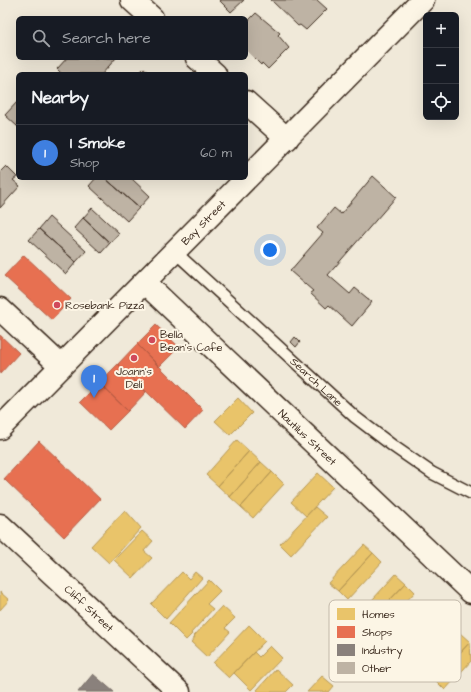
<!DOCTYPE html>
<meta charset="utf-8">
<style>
:root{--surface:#171b24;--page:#242831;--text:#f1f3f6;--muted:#9ea1a6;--line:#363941;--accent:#8c9099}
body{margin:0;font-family:"Architects Daughter",sans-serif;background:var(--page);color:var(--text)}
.controls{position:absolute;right:12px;top:12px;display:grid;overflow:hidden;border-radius:6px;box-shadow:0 4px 16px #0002}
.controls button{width:36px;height:36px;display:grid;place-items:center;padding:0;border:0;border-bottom:1px solid var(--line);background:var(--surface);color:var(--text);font:20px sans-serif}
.you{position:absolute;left:270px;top:250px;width:14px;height:14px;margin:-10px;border:3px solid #fff;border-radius:50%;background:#1a73e8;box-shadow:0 0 0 6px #1a73e833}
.badge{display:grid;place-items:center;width:26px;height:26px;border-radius:50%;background:var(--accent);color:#fff;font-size:13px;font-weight:700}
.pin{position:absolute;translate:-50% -33px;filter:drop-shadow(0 1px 2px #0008)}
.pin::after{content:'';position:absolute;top:21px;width:14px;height:12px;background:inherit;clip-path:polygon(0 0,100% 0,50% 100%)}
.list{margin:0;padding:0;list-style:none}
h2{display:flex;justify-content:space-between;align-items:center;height:52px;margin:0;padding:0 16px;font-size:17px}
h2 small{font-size:13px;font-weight:400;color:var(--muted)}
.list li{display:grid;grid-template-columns:26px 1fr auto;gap:12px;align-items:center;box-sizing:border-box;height:56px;padding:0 16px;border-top:1px solid var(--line)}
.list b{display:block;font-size:15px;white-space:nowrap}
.list p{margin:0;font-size:13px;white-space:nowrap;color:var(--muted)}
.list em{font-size:13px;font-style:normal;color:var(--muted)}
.icon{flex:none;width:22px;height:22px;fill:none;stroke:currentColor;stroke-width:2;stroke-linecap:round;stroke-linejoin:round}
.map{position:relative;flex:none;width:471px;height:692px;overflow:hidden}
.search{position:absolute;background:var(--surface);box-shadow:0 4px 16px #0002;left:16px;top:16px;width:232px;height:44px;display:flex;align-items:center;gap:10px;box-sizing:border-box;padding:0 14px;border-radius:6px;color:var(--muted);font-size:15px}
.panel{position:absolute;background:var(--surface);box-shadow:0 4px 16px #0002;left:16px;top:72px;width:232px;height:108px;border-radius:6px}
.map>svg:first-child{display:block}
.homes{fill:#e9c46a;stroke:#b59653}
.shops{fill:#e76f51;stroke:#b35a42}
.industry{fill:#8a817c;stroke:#726760}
.building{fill:#beb3a4;stroke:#3b2a1e}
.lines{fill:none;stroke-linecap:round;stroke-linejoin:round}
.service-casing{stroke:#3b2a1e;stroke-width:14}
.minor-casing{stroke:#3b2a1e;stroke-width:25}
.secondary-casing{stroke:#3b2a1e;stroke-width:25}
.service{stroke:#fcf5e5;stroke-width:11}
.minor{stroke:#fcf5e5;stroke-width:22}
.secondary{stroke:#fcf5e5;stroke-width:22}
.poi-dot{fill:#d1495b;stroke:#fcf5e5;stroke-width:1.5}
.labels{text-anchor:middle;stroke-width:4;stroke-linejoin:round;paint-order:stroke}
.street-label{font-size:11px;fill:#3b2a1e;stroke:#fcf5e5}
.poi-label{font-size:11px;fill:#3b2a1e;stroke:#fcf5e5;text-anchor:start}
.key{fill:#fcf5e5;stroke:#c2b8a9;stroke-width:1}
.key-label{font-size:11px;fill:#3b2a1e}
</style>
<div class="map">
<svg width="471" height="692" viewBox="0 0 471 692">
<rect width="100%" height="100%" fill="#f0e9d9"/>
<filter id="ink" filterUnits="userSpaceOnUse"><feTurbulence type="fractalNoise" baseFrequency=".025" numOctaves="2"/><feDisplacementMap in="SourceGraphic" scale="8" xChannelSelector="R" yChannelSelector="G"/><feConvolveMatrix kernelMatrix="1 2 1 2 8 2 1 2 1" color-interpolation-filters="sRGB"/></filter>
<g filter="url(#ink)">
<path class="homes" d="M 238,398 L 252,413 L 230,435 L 215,421 Z
M 237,440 L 249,451 L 218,486 L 206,475 Z
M 249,451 L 261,462 L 230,497 L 218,486 Z
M 261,462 L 272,472 L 241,507 L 230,497 Z
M 272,472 L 284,484 L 253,518 L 241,507 Z
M 318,473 L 333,487 L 306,516 L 291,502 Z
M 315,507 L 327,517 L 291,555 L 280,544 Z
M 125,510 L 141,528 L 109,563 L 91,546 Z
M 142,531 L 153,541 L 144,551 L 152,558 L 133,578 L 114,560 Z
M 364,545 L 373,553 L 338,591 L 328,583 Z
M 373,553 L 382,562 L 347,600 L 338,591 Z
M 182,572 L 189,579 L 195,572 L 202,578 L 166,619 L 151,604 Z
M 396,574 L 406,583 L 370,621 L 361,612 Z
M 209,580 L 220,591 L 207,604 L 213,609 L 191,633 L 192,634 L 186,640 L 169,623 Z
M 406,583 L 415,592 L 380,630 L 370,621 Z
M 0,592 L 9,600 L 0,610 Z
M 222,606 L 235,618 L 225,628 L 230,632 L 207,657 L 191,642 L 195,637 L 194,636 Z
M 249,625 L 265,641 L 229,678 L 213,663 Z
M 460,633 L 470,642 L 435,680 L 425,672 Z
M 470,642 L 471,661 L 445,690 L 435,680 Z
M 270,646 L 282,658 L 251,690 L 234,673 L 254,652 L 259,657 Z
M 276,669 L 293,685 L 286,692 L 259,692 L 257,690 Z
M 322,676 L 334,686 L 329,692 L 307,692 Z"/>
<path class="shops" d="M 24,255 L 71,299 L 52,320 L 4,276 Z
M 156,325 L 179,347 L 159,367 L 137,344 Z
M 0,335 L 19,353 L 0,374 Z
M 137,344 L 203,410 L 185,429 L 118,364 Z
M 118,364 L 146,392 L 128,411 L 99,383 Z
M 99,383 L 128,411 L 109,430 L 80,402 Z
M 39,441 L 100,499 L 64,537 L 4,479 Z"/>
<path class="industry" d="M 93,674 L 114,692 L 78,692 Z"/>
<path class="building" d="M 219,0 L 244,0 L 231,12 Z
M 271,0 L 317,0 L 327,9 L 306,30 L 300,25 L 298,26 Z
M 256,13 L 280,33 L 278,35 L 289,48 L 268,69 L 262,63 L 261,65 L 246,50 L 246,23 Z
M 67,58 L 116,58 L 102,74 L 62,74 L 57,69 Z
M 144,68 L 151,74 L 138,74 Z
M 18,101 L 18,127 L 5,115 Z
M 6,166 L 17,177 L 13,180 L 20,186 L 0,208 L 0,172 Z
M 373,176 L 396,197 L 328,275 L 350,294 L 355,288 L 372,302 L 352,326 L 329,305 L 326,308 L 310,293 L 313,291 L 290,271 L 323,233 L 317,228 L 334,208 L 341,214 Z
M 96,178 L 105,178 L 139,208 L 127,221 L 89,186 Z
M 105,178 L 131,178 L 150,196 L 139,208 Z
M 92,208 L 119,233 L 110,243 L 83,218 Z
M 49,217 L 86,251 L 76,262 L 39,229 Z
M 83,218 L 110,243 L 101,253 L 74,228 Z
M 39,229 L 76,262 L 66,274 L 29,240 Z
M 295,337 L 300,342 L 296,347 L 291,342 Z"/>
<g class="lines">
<defs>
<g id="service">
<path id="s1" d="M 175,252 L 355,417 L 393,446 L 432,473 L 471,493"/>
</g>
<g id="minor">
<path d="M 132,0 L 152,18"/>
<path d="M 197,58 L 215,74"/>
<path d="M 246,102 L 287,139"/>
<path id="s2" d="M 145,283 L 471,592"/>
<path d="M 0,309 L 61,366"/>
<path id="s3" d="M 0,525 L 179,692"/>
</g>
<g id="secondary">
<path id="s4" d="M 0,428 L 423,0"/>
</g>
</defs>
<use href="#service" class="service-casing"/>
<use href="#minor" class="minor-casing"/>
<use href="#secondary" class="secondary-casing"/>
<use href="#service" class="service"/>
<use href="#minor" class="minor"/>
<use href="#secondary" class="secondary"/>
</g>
</g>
<g class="poi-dot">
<circle cx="57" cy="305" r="4"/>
<circle cx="152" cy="340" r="4"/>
<circle cx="134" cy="358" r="4"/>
</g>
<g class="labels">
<g class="street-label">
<text dy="4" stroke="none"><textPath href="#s4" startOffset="289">Bay Street</textPath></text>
<text dy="4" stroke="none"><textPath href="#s1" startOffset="192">Search Lane</textPath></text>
<text dy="4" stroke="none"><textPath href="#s2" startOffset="224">Nautilus Street</textPath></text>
<text dy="4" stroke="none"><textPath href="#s3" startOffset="122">Cliff Street</textPath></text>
</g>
<g class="poi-label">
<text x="65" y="309">Rosebank Pizza</text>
<text x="160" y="338">Bella<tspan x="160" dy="13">Bean's Cafe</tspan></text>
<text x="134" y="375" text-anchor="middle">Joann's<tspan x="134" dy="13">Deli</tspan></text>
</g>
</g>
<rect x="329" y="600" width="132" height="82" rx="6" class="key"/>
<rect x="337" y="608" width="18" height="12" fill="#e9c46a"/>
<rect x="337" y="626" width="18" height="12" fill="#e76f51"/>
<rect x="337" y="644" width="18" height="12" fill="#8a817c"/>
<rect x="337" y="662" width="18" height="12" fill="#beb3a4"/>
<g class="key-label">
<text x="362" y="618">Homes</text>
<text x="362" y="636">Shops</text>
<text x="362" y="654">Industry</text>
<text x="362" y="672">Other</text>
</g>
</svg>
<div class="controls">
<button>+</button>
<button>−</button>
<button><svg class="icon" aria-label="locate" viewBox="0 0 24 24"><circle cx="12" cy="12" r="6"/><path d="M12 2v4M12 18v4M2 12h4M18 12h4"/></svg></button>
</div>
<div class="you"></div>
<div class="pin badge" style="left:94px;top:398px;background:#3f7fe0">1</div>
<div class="search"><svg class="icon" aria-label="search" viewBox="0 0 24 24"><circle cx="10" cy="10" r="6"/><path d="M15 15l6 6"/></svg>Search here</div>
<section class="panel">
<h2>Nearby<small></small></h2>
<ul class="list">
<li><span class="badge" style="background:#3f7fe0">1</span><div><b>I Smoke</b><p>Shop</p></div><em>60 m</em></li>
</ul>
</section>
</div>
